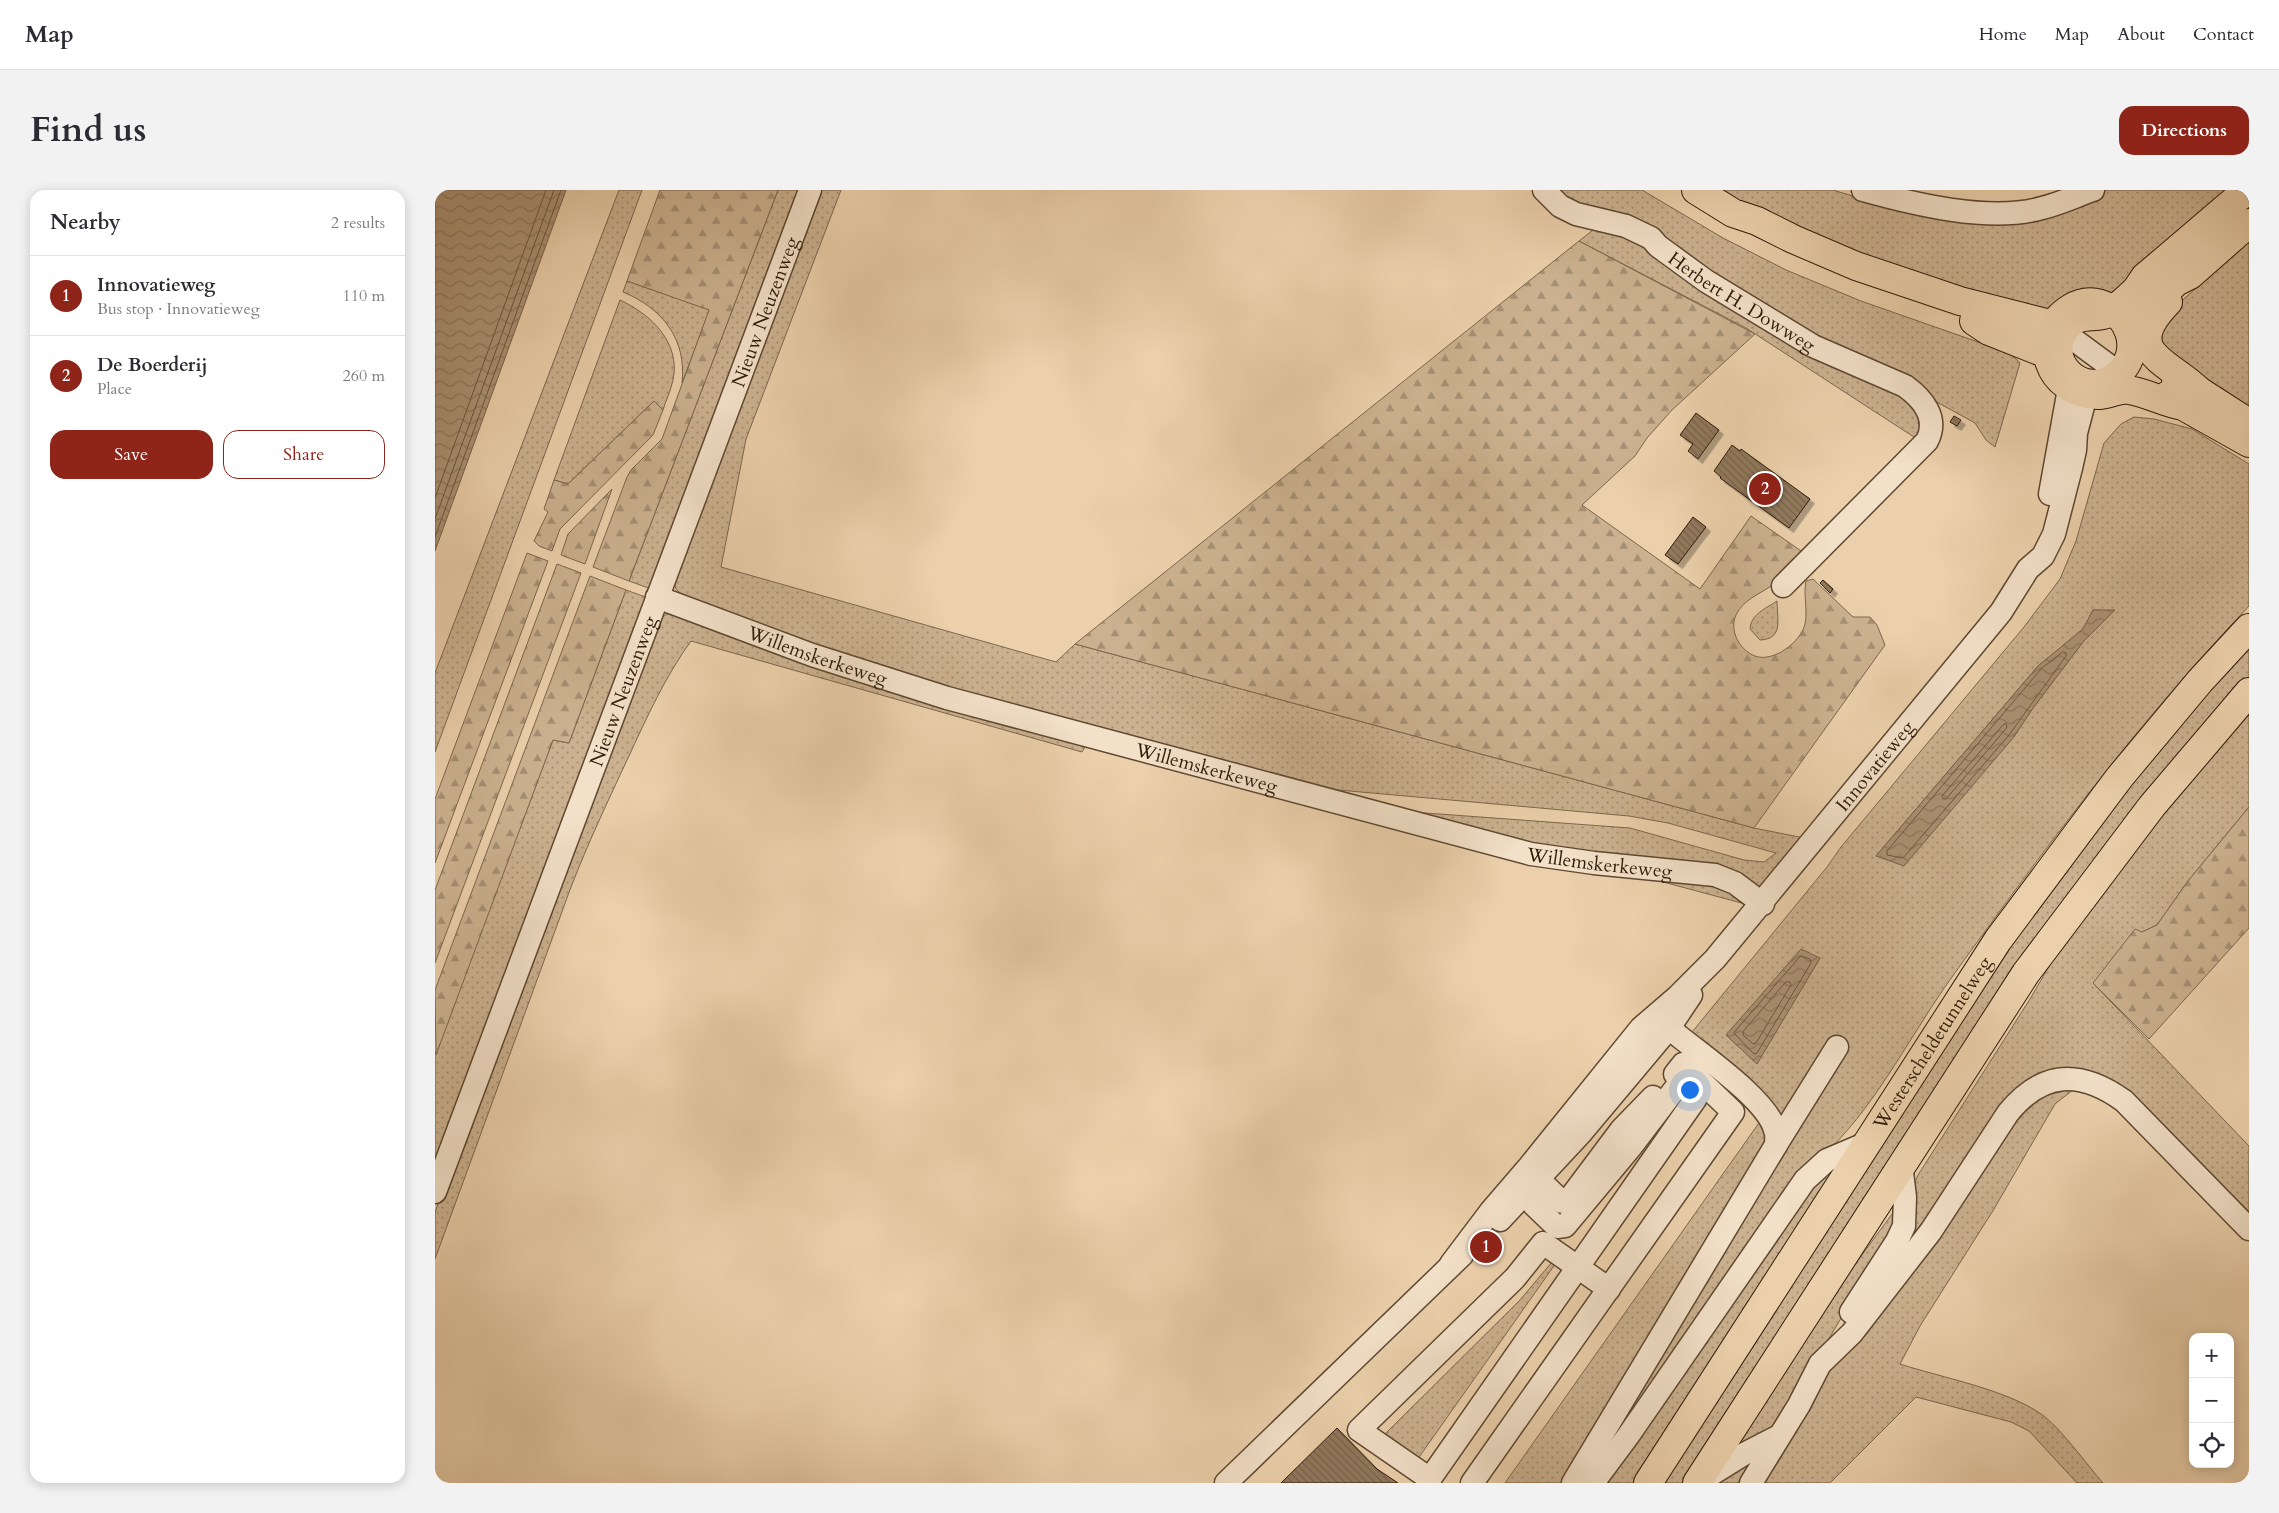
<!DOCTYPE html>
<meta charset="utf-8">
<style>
:root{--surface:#fff;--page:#f2f2f3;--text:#2b2b33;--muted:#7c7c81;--line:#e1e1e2;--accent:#8f2418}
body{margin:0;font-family:Cardo,serif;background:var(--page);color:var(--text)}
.controls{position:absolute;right:15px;bottom:15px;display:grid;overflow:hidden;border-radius:10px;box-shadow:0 2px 12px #0003}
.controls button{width:45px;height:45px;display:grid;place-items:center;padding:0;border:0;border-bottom:1px solid var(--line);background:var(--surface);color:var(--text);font:25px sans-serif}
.you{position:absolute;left:1254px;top:899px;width:18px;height:18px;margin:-12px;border:4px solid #fff;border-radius:50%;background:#1a73e8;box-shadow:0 0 0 8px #1a73e833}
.badge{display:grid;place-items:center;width:32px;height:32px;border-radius:50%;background:var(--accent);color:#fff;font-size:16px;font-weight:700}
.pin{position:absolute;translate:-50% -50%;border:2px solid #fff;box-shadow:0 1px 5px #0006}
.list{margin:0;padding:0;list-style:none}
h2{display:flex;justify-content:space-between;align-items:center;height:65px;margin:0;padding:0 20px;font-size:21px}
h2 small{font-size:16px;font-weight:400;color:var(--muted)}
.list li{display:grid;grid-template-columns:32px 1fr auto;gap:15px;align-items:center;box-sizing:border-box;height:80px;padding:0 20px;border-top:1px solid var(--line)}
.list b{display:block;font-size:19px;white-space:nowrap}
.list p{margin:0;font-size:16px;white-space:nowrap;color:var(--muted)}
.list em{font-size:16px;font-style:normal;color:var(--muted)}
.actions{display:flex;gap:10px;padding:15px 20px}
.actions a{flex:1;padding:11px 0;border:1px solid var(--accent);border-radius:15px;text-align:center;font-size:18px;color:var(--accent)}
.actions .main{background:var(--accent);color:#fff}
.icon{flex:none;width:28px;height:28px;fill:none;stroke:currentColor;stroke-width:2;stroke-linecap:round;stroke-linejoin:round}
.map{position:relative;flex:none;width:1814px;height:1293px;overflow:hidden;border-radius:15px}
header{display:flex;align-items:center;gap:30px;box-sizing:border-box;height:70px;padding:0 25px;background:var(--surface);border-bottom:1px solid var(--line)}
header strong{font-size:24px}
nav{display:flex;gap:28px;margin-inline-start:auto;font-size:18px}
.intro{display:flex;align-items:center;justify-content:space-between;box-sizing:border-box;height:120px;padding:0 30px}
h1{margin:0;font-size:35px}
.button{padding:12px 22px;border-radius:15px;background:var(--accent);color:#fff;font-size:18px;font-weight:700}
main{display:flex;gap:30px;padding:0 30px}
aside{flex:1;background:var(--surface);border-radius:15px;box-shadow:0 2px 12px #0003}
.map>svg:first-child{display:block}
.grass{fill:url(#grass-dots);stroke:#7d664c;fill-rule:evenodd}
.forest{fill:url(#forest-firs);stroke:#7d664c}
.water{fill:url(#water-waves);stroke:#796249}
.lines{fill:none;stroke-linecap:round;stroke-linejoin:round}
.shore{stroke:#6d563e;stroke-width:1}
.building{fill:url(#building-back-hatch);stroke:#2f1b08;filter:url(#shadow)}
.minor-casing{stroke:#5e4831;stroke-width:25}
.major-casing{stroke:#2f1b08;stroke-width:30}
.highway-casing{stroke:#2f1b08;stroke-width:30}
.minor{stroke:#f2e0c8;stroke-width:22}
.major{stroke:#ebd0ab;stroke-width:28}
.highway{stroke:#ebd0ab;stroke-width:28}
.labels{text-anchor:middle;stroke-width:5;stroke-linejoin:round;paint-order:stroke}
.street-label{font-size:19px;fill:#2f1b08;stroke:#f2e0c8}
</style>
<header>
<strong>Map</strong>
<nav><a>Home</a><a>Map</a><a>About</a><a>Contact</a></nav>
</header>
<div class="intro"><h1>Find us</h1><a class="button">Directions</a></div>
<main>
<aside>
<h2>Nearby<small>2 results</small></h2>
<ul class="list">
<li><span class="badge">1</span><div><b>Innovatieweg</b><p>Bus stop · Innovatieweg</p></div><em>110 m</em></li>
<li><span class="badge">2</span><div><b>De Boerderij</b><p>Place</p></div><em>260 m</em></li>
</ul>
<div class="actions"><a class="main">Save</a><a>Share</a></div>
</aside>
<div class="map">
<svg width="1814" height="1293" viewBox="0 0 1814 1293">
<defs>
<pattern id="grass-dots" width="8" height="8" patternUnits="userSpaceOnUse" patternTransform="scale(1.25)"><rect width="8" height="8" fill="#cbb18f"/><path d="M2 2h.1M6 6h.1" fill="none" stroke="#a58f73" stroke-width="1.8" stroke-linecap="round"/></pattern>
<pattern id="forest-firs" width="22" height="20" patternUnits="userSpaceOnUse" patternTransform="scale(1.25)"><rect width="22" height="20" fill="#cbb18f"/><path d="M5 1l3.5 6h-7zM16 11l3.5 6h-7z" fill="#a58f73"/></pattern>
<pattern id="water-waves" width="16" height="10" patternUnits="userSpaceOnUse" patternTransform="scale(1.25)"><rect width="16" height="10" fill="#ab9274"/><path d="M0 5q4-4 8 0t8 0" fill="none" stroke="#8c765d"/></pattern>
<pattern id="building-back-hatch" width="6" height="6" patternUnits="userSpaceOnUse" patternTransform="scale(1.25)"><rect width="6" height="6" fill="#91795d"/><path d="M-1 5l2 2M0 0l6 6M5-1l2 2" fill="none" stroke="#77624b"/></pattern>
<filter id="shadow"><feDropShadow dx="4.5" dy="4.5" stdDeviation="0" flood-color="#0004"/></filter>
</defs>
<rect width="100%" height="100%" fill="#ebd0ab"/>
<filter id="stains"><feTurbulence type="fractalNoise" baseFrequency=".004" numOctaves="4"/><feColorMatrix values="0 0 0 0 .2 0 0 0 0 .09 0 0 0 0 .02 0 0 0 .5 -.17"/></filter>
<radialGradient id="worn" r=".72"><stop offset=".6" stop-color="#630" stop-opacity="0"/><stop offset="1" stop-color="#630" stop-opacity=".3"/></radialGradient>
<path class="grass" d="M 184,0 L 207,0 L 0,562 L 0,483 Z
M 343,0 L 368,0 L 219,400 L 194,391 Z
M 383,0 L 406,0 L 311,249 L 286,377 L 621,472 L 640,454 L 1319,638 L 1369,648 L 1314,715 L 963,621 L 1195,638 L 1309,670 L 1329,672 L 1341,663 L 1233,633 L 1194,626 L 870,597 L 432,478 L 248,406 L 241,399 L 239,392 Z
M 1122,0 L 1207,0 L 1288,48 L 1351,80 L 1426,111 L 1563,159 L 1578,166 L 1585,173 L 1560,257 L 1551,250 L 1540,233 L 1139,13 Z
M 1277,0 L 1398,0 L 1453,17 L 1537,29 L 1667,0 L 1798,0 L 1678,102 L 1613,122 L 1492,95 Z
M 1162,37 L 1189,44 L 1476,209 L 1488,227 L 1482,249 L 1311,138 L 1144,51 Z
M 1814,51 L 1814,221 L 1777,198 L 1724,152 L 1733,123 Z
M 192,91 L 275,119 L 247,193 C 252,149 227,118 188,102 Z
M 185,110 C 215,124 246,152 238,190 C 236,200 231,210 228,220 L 219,211 L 133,294 L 119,290 Z
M 1699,227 L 1719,229 L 1757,239 L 1814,274 L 1814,416 C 1704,531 1610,658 1517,787 C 1476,844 1445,909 1395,959 L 1151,1293 L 1350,925 L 1343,925 L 1253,847 L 1392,677 L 1406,657 L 1589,437 L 1625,389 L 1641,351 L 1669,253 L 1686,234 ZM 1658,420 L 1679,421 L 1648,452 L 1598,518 L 1578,548 L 1441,666 L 1603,476 L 1648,439 ZM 1385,768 L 1322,873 L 1321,873 L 1291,845 Z
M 191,400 L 216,409 L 0,980 L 0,864 L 118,550 L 134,553 Z
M 1342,411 C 1342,429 1349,449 1325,450 L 1315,439 C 1316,424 1330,419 1342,411 Z
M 239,420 L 653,552 L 647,562 L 256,451 C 230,487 212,527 193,568 C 173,611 153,653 136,697 L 0,1069 L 0,1022 L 221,433 L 229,426 Z
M 1814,457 L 1814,490 L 1249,1293 L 1227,1293 L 1582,742 L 1756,519 Z
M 1814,522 L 1814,617 L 1753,691 L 1722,735 L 1707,742 L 1658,793 L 1814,956 L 1814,1033 L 1692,906 L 1612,887 L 1431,1109 L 1483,985 L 1595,809 L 1634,742 L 1701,652 Z
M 1643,896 L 1620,914 L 1559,1019 L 1485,1136 L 1465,1174 C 1508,1188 1570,1199 1606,1224 C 1625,1237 1652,1275 1668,1293 L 1642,1293 L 1594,1241 L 1576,1232 L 1481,1207 L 1395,1293 L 1322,1293 L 1377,1203 L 1503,1048 L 1581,928 L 1615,900 Z
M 1326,930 L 1333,963 L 1133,1293 L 1070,1293 Z
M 1390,987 L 1392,990 L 1373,1033 L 1205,1293 L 1164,1293 L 1375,992 Z
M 1457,1024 L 1462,1026 L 1457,1048 L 1405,1130 L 1308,1293 L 1273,1293 L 1383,1125 Z
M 1117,1072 L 1121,1073 L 982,1270 L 948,1246 L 1085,1110 Z"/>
<path class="forest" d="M 225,0 L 343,0 L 194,391 L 158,377 L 192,287 L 196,280 L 227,249 L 274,120 L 192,91 Z
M 1144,51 L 1320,144 L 1237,220 L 1212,248 L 1200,266 L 1147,315 L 1265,399 L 1316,326 L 1369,363 C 1358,374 1348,386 1336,396 C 1323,405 1308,410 1301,425 C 1294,440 1304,460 1320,466 C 1338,473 1366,452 1370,434 C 1373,420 1368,405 1371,391 L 1378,389 L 1418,427 L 1435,427 L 1442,435 L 1450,455 L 1319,638 L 640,454 Z
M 219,211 L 228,220 L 218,245 L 125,339 L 117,361 L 104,356 L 99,351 L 113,322 L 109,319 L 119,290 L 133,294 Z
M 177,299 L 150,374 L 126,365 L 133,344 Z
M 92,363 L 113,371 L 0,673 L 0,609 Z
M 122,374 L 146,383 L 0,773 L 0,700 Z
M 155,386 L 191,400 L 134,553 L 118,550 L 1,865 L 0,800 Z
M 1814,617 L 1814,738 L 1714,849 L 1658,793 L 1700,739 L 1707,742 L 1722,735 L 1753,691 Z"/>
<path class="water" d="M 0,0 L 131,0 L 0,361 Z
M 1658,420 L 1680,420 L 1648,452 L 1598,518 L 1578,548 L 1469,676 L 1441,666 L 1603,476 L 1648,439 Z
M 1366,759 L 1385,768 L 1322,874 L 1291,845 Z"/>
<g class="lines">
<path class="shore" d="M 0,308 L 111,0
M 0,329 L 119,0
M 0,347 L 126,0
M 1628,462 L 1631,463 L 1631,466 L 1574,545 L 1468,668 L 1452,665 L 1452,661 L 1606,479 Z
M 1571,534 L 1572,537 L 1569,541 L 1511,609 L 1508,609 L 1507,606 L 1568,535 Z
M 1366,766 L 1375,769 L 1376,773 L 1322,863 L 1319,864 L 1299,843 Z
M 1351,792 L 1355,792 L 1356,795 L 1321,853 L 1318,854 L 1308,845 L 1308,842 Z"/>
</g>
<path class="building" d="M 1261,223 L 1284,240 L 1263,269 L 1253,261 L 1258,254 L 1245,245 Z
M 1519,226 L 1526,230 L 1522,236 L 1515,232 Z
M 1297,255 L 1305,261 L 1306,259 L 1375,309 L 1354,338 L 1285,288 L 1286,287 L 1279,281 Z
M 1258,327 L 1271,337 L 1243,374 L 1230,365 Z
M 1388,390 L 1398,399 L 1395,403 L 1385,393 Z
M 902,1238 L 942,1279 L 963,1293 L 846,1293 Z"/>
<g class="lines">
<defs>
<g id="minor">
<path id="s1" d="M 1109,0 L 1125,16 L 1141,24 L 1191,36 L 1216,48 L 1223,56 L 1271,91 L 1378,156 L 1470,196 C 1488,209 1504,228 1492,251 L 1348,396"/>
<path d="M 1428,0 C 1478,14 1555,33 1607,18 C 1624,14 1641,6 1658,0"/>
<path d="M 1619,135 L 1684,183"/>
<path d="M 1615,304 L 1634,199"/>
<path id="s2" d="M 222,407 L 377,465 L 512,508 L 1096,664 L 1159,673 L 1280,685 L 1300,693 L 1328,714"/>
<path d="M 1341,955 L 1402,857"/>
<path d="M 1095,981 L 1127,1012 L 1132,1012 L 1186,940 L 1218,907"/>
<path d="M 1084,993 L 1099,1015 L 1122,1037 L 1130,1036 L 1195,958 L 1246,891"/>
<path id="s3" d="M 0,1002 L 375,0"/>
<path d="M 1065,1030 L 1146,943 L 1234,838 L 1256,805"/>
<path id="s4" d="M 1016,1074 L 1056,1021 L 1093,978 L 1206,838 L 1242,807 L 1280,769 L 1566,422 L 1593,379 L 1608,366 L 1619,344 L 1636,278 L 1640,260 L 1641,243 L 1651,205"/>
<path d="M 1416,1122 L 1462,1051 L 1469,1036 L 1470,1007 L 1466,974"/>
<path d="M 995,1289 L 924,1240 L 1080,1088 L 1108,1053 L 1174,1099"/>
<path d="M 1264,1292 L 1309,1264 L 1344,1246"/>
<path d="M 791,1293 L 1027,1065"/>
<path d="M 992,1293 L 1261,908 L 1240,884 L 1248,874 L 1298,922 L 1037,1293"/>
<path d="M 1138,1293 L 1341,955 C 1341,950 1342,944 1340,940 C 1332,908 1260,861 1234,838 L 1229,824"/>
<path d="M 1158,1293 L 1193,1246 L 1370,990 L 1392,970 L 1432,953"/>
<path d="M 1316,1293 L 1364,1215 L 1385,1174 L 1417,1143 L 1496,1041 L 1573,923 C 1608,880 1646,880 1689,911 L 1814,1039"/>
</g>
<path id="major" d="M 1261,0 L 1298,23 L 1322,31 L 1358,49 L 1421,76 L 1525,111 L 1619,135
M 1679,120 C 1662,132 1648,120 1634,135 C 1602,168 1649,214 1683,184 C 1719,152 1675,94 1636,118 C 1592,145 1613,206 1664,205 C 1675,205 1683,198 1694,200 C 1713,203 1729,213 1748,216
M 1539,131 L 1554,141 L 1612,164
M 1741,193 L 1751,198 L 1764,201 L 1814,233
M 1733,205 L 1748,216 L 1814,253"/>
<g id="highway">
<path d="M 1733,112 C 1684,163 1734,171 1764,201"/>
<path d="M 1679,120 L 1701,100 L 1710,87 L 1812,0"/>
<path d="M 1693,139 L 1741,92 L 1755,85 L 1814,33"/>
<path id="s5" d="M 1213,1293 L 1563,750 L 1684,588 L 1765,491 L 1814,438"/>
<path d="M 1262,1293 L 1591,783 L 1717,616 L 1814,502"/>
</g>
</defs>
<use href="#minor" class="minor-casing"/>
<use href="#major" class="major-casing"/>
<use href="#highway" class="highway-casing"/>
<use href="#minor" class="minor"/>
<use href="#major" class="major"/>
<use href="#highway" class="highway"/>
</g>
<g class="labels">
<g class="street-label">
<text dy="7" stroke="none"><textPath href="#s1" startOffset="231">Herbert H. Dowweg</textPath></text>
<text dy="7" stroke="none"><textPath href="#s3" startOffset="940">Nieuw Neuzenweg</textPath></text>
<text dy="7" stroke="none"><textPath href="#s2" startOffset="171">Willemskerkeweg</textPath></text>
<text dy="7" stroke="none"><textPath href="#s3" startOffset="535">Nieuw Neuzenweg</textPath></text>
<text dy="7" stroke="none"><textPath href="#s4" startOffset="655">Innovatieweg</textPath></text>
<text dy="7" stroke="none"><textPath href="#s2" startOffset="576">Willemskerkeweg</textPath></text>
<text dy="7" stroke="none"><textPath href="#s2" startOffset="981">Willemskerkeweg</textPath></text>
<text dy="7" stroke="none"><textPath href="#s5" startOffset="524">Westerscheldetunnelweg</textPath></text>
</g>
</g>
<rect width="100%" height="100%" filter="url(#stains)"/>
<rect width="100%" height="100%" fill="url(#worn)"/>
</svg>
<div class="controls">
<button>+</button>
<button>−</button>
<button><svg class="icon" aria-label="locate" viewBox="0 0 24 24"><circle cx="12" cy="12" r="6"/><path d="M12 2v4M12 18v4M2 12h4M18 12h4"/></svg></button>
</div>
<div class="you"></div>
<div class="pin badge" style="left:1051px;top:1057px">1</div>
<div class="pin badge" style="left:1330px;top:299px">2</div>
</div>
</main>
